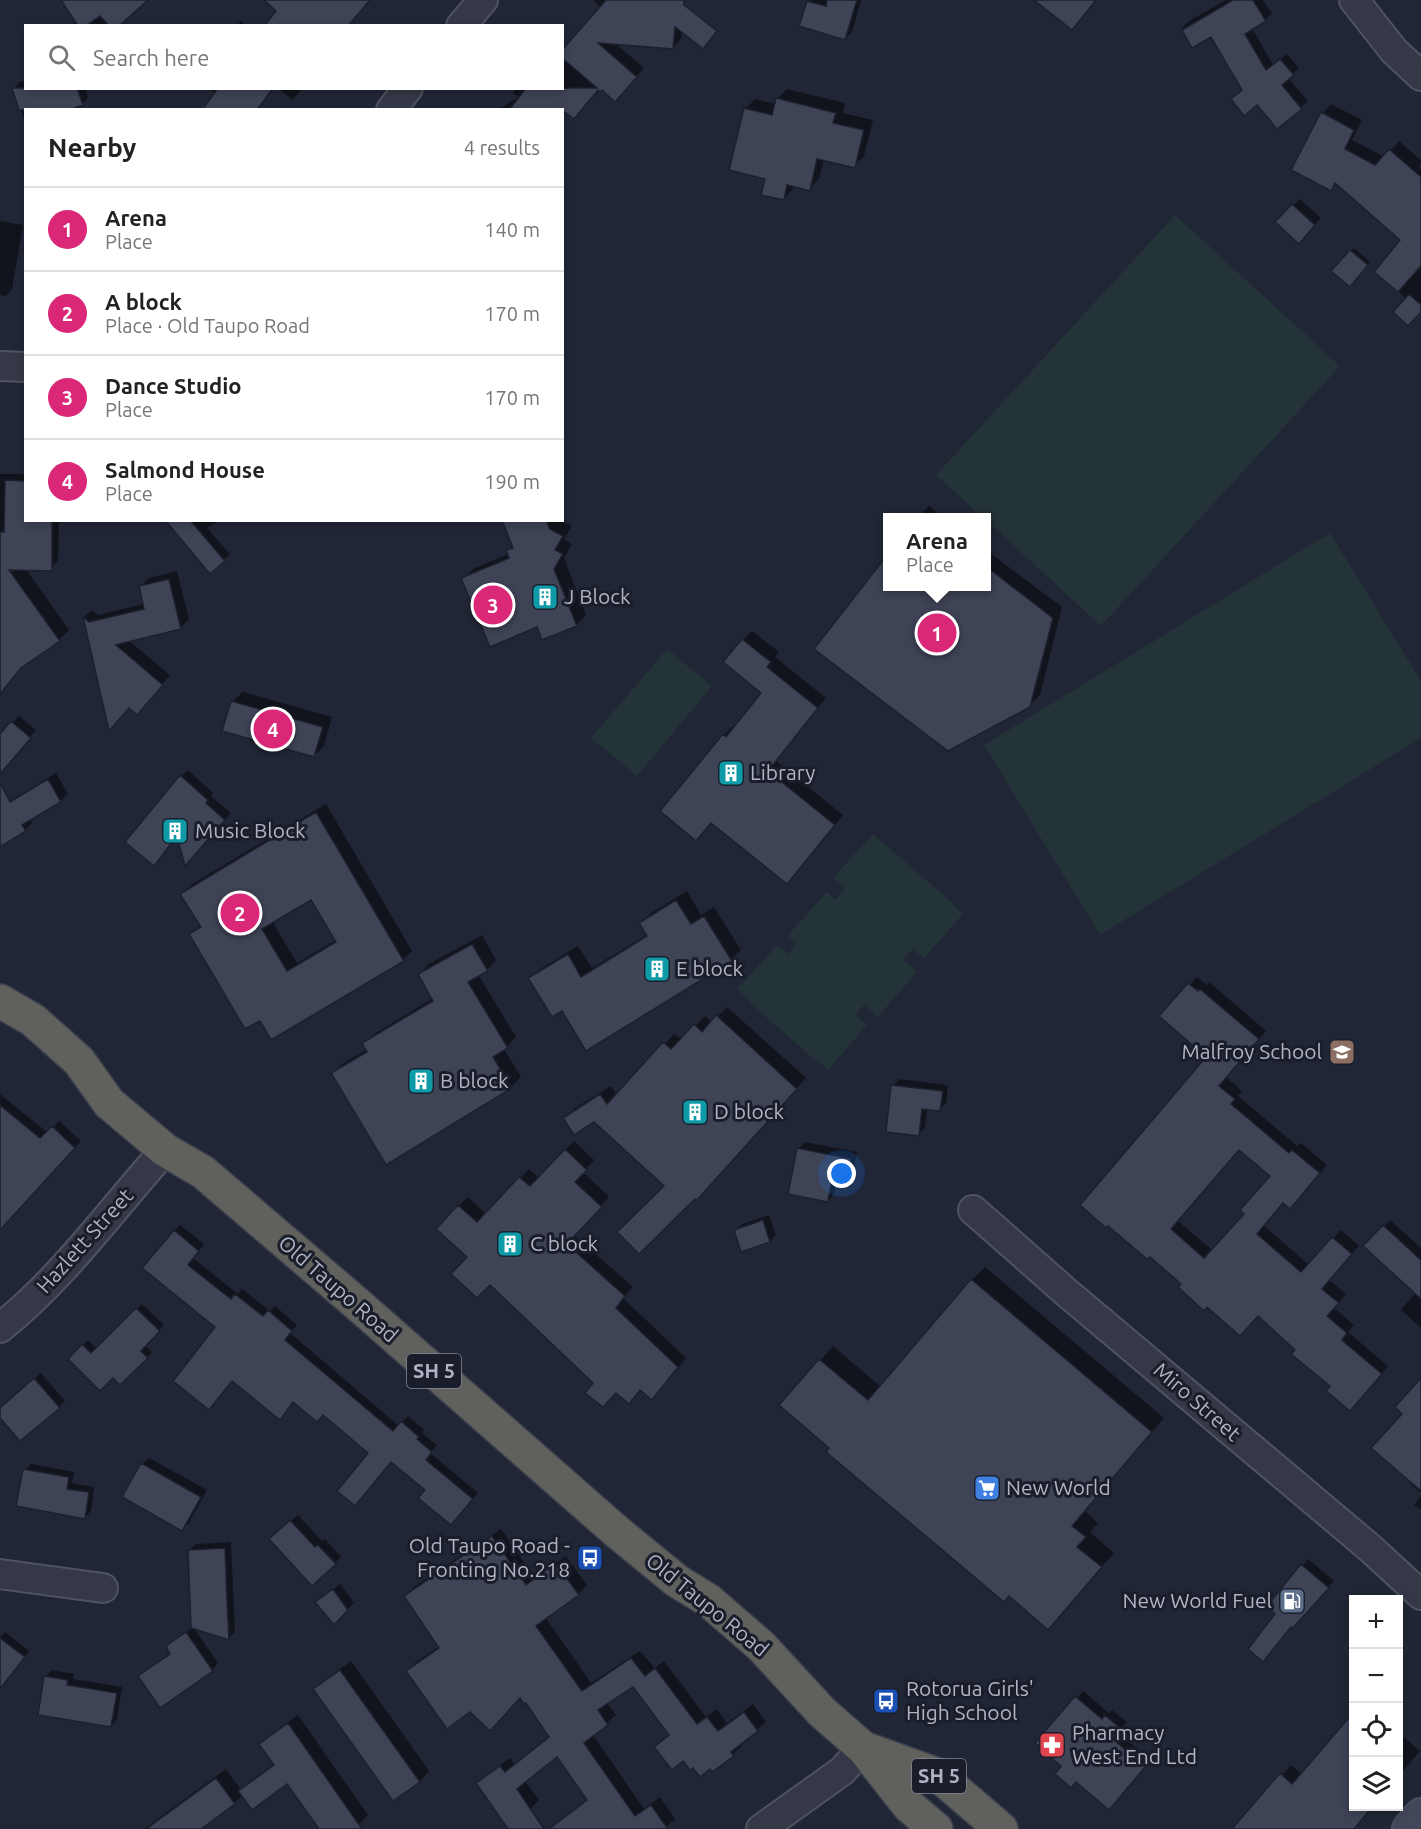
<!DOCTYPE html>
<meta charset="utf-8">
<style>
:root{--surface:#fff;--page:#f2f2f2;--text:#222;--muted:#767676;--line:#e0e0e0;--accent:#db2777}
body{margin:0;font-family:Ubuntu,sans-serif;background:var(--page);color:var(--text)}
.controls{position:absolute;right:18px;bottom:18px;display:grid;overflow:hidden;border-radius:0px;box-shadow:0 3px 9px #0003}
.controls button{width:54px;height:54px;display:grid;place-items:center;padding:0;border:0;border-bottom:2px solid var(--line);background:var(--surface);color:var(--text);font:30px sans-serif}
.you{position:absolute;left:842px;top:1174px;width:21px;height:21px;margin:-15px;border:4px solid #fff;border-radius:50%;background:#1a73e8;box-shadow:0 0 0 9px #1a73e833}
.badge{display:grid;place-items:center;width:39px;height:39px;border-radius:50%;background:var(--accent);color:#fff;font-size:20px;font-weight:700}
.pin{position:absolute;translate:-50% -50%;border:3px solid #fff;box-shadow:0 2px 6px #0006}
.popup{position:absolute;left:883px;top:513px;width:108px;height:78px;box-sizing:border-box;display:grid;place-content:center;border-radius:0px;background:var(--surface);filter:drop-shadow(0 2px 4px #0005);font-size:20px;white-space:nowrap;color:var(--muted)}
.popup b{font-size:22px;color:var(--text)}
.popup::after{content:'';position:absolute;left:50%;top:100%;margin-left:-12px;border:12px solid transparent;border-top-color:var(--surface)}
.list{margin:0;padding:0;list-style:none}
h2{display:flex;justify-content:space-between;align-items:center;height:78px;margin:0;padding:0 24px;font-size:26px}
h2 small{font-size:20px;font-weight:400;color:var(--muted)}
.list li{display:grid;grid-template-columns:39px 1fr auto;gap:18px;align-items:center;box-sizing:border-box;height:84px;padding:0 24px;border-top:2px solid var(--line)}
.list b{display:block;font-size:22px;white-space:nowrap}
.list p{margin:0;font-size:20px;white-space:nowrap;color:var(--muted)}
.list em{font-size:20px;font-style:normal;color:var(--muted)}
.icon{flex:none;width:33px;height:33px;fill:none;stroke:currentColor;stroke-width:2;stroke-linecap:round;stroke-linejoin:round}
.map{position:relative;flex:none;width:1421px;height:1829px;overflow:hidden}
.search{position:absolute;background:var(--surface);box-shadow:0 3px 9px #0003;left:24px;top:24px;width:540px;height:66px;display:flex;align-items:center;gap:15px;box-sizing:border-box;padding:0 21px;border-radius:0px;color:var(--muted);font-size:22px}
.panel{position:absolute;background:var(--surface);box-shadow:0 3px 9px #0003;left:24px;top:108px;width:540px;height:414px;border-radius:0px}
.map>svg:first-child{display:block}
.green{fill:#243338}
.shadow{fill:#0007;fill-rule:evenodd}
.building{fill:#3e4356;stroke:#1c202d;stroke-width:1.5;fill-rule:evenodd}
.lines{fill:none;stroke-linecap:round;stroke-linejoin:round}
.minor-casing{stroke:#4f5361;stroke-width:32}
.secondary-casing{stroke:#4f5361;stroke-width:36}
.trunk-casing{stroke:#3c404e;stroke-width:36}
.minor{stroke:#353847;stroke-width:28}
.secondary{stroke:#43475a;stroke-width:33}
.trunk{stroke:#60605c;stroke-width:33}
.labels{text-anchor:middle;stroke-width:6;stroke-linejoin:round;paint-order:stroke}
.shield{fill:#1a1e2b;stroke:#828695;stroke-width:1.5}
.shield-label{font-size:20px;font-weight:bold;fill:#afb3c3}
.poi-label{font-size:21px;fill:#afb3c3;stroke:#1a1e2b;text-anchor:start}
.street-label{font-size:21px;fill:#afb3c3;stroke:#1a1e2b}
</style>
<div class="map">
<svg width="1421" height="1829" viewBox="0 0 1421 1829">
<rect width="100%" height="100%" fill="#212636"/>
<path class="green" d="M 1175,215 L 1340,366 L 1101,626 L 987,521 L 986,518 L 982,517 L 936,475 Z
M 1330,533 L 1421,681 L 1421,738 L 1100,935 L 984,745 Z
M 667,649 L 712,686 L 637,776 L 591,738 Z
M 873,834 L 954,904 L 953,905 L 963,914 L 924,958 L 913,949 L 903,960 L 917,972 L 878,1017 L 864,1005 L 856,1015 L 867,1025 L 828,1070 L 817,1060 L 816,1061 L 748,1001 L 749,999 L 737,989 L 777,945 L 788,954 L 796,944 L 787,936 L 827,892 L 835,900 L 845,889 L 833,878 Z"/>
<path class="shadow" d="M 63,0 L 145,0 L 102,26 L 70,26 L 77,20 Z
M 594,0 L 670,0 L 684,12 L 681,39 L 673,47 L 615,43 L 644,68 L 623,91 L 602,88 L 596,95 L 594,94 L 560,106 L 556,110 L 498,110 L 518,97 L 513,93 L 517,88 L 562,88 L 562,52 L 601,7 L 594,1 Z
M 810,0 L 861,0 L 852,32 L 845,38 L 808,1 Z
M 1226,0 L 1263,0 L 1272,14 L 1265,20 L 1252,28 L 1273,65 L 1287,54 L 1299,68 L 1288,78 L 1308,101 L 1277,127 L 1257,103 L 1243,90 L 1211,35 L 1193,46 L 1182,28 L 1189,21 Z
M 241,21 L 246,26 L 236,26 Z
M 26,81 L 26,88 L 85,88 L 88,98 L 82,104 L 26,110 L 25,123 L 14,89 L 20,82 Z
M 212,88 L 274,88 L 257,110 L 204,110 L 216,94 L 211,90 Z
M 279,88 L 303,88 L 292,100 Z
M 787,89 L 845,103 L 843,113 L 873,120 L 864,156 L 854,166 L 824,159 L 819,179 L 809,189 L 794,185 L 793,189 L 783,199 L 766,178 L 745,109 L 755,99 L 776,104 L 777,99 Z
M 1331,104 L 1362,120 L 1352,140 L 1385,157 L 1399,141 L 1421,160 L 1421,165 L 1419,167 L 1421,169 L 1421,311 L 1376,272 L 1402,240 L 1337,183 L 1331,189 L 1323,113 Z
M 1300,199 L 1321,218 L 1305,235 L 1278,222 Z
M 0,221 L 23,225 L 12,289 L 6,296 L 0,295 Z
M 1354,248 L 1370,262 L 1350,285 L 1333,271 Z
M 0,474 L 26,474 L 26,520 L 59,520 L 58,561 L 51,568 L 25,568 L 69,630 L 59,640 L 24,664 L 4,686 L 0,683 L 0,581 L 18,568 L 0,568 Z
M 929,506 L 944,518 L 917,518 Z
M 167,520 L 220,520 L 207,528 L 230,554 L 210,572 Z
M 509,520 L 561,520 L 572,526 L 564,539 L 572,544 L 564,558 L 586,615 L 576,625 L 538,625 L 463,579 L 473,569 L 509,554 L 508,551 L 513,545 Z
M 986,550 L 1062,607 L 1040,695 L 1030,705 L 888,586 L 986,586 Z
M 177,571 L 189,619 L 180,628 L 128,640 L 170,675 L 145,705 L 130,707 L 110,728 L 84,617 L 92,610 L 98,615 L 144,604 L 140,587 L 149,578 Z
M 752,631 L 779,652 L 775,657 L 826,698 L 776,761 L 843,815 L 796,873 L 712,822 L 662,811 L 724,735 L 733,726 L 735,728 L 763,693 L 743,640 Z
M 243,692 L 332,717 L 324,746 L 314,756 L 232,702 Z
M 19,716 L 36,730 L 11,759 L 0,761 L 0,737 Z
M 188,770 L 213,793 L 211,796 L 231,813 L 191,858 L 178,835 L 160,857 L 181,776 Z
M 56,773 L 68,794 L 60,801 L 30,819 L 32,823 L 25,830 L 0,845 L 0,807 Z
M 326,804 L 412,951 L 403,960 L 260,1019 L 191,934 L 201,924 L 182,894 L 192,884 ZM 312,898 L 336,940 L 297,963 L 272,921 Z
M 687,891 L 701,915 L 714,907 L 741,950 L 731,960 L 562,1009 L 530,979 L 540,969 L 578,946 L 592,968 L 648,934 L 641,923 L 651,913 Z
M 482,935 L 496,960 L 487,970 L 478,974 L 516,1037 L 504,1049 L 521,1077 L 511,1087 L 332,1074 L 342,1064 L 367,1049 L 364,1044 L 374,1034 L 433,998 L 420,974 L 429,964 Z
M 1197,977 L 1207,985 L 1209,982 L 1266,1031 L 1226,1077 L 1242,1091 L 1238,1096 L 1297,1146 L 1301,1143 L 1327,1165 L 1298,1199 L 1284,1202 L 1263,1225 L 1309,1265 L 1341,1230 L 1359,1246 L 1329,1280 L 1346,1294 L 1334,1308 L 1354,1325 L 1348,1332 L 1388,1366 L 1357,1402 L 1333,1386 L 1297,1350 L 1258,1315 L 1183,1283 L 1150,1255 L 1208,1057 L 1161,1016 ZM 1240,1149 L 1272,1176 L 1246,1214 L 1213,1251 L 1178,1221 Z
M 727,1007 L 806,1078 L 706,1189 L 666,1185 L 594,1120 L 565,1118 L 575,1108 L 611,1086 L 617,1096 L 674,1034 L 682,1040 L 705,1016 L 712,1022 Z
M 899,1079 L 948,1085 L 946,1103 L 939,1109 L 927,1108 L 925,1128 L 918,1134 L 893,1086 Z
M 0,1094 L 48,1133 L 59,1121 L 81,1141 L 22,1204 L 0,1196 Z
M 574,1141 L 594,1160 L 583,1172 L 609,1197 L 574,1235 L 633,1287 L 623,1298 L 686,1358 L 660,1389 L 641,1389 L 629,1402 L 616,1391 L 595,1383 L 469,1257 L 459,1206 L 468,1197 L 486,1214 L 529,1169 L 539,1178 Z
M 805,1142 L 857,1152 L 853,1172 L 846,1178 L 837,1177 L 834,1194 L 828,1201 L 798,1149 Z
M 769,1215 L 776,1235 L 770,1241 L 736,1231 L 742,1224 Z
M 1390,1220 L 1421,1248 L 1421,1328 L 1401,1310 L 1416,1292 L 1365,1246 Z
M 180,1225 L 204,1244 L 193,1258 L 238,1294 L 242,1289 L 270,1311 L 275,1306 L 297,1325 L 290,1333 L 399,1426 L 408,1416 L 424,1430 L 422,1433 L 437,1445 L 430,1453 L 478,1493 L 456,1518 L 392,1460 L 370,1453 L 144,1268 Z
M 985,1267 L 1164,1418 L 1085,1511 L 1098,1523 L 1090,1532 L 1114,1553 L 1048,1628 L 781,1405 L 833,1346 L 881,1387 L 972,1280 Z
M 142,1304 L 164,1325 L 145,1345 L 152,1352 L 120,1383 L 113,1376 L 70,1359 L 88,1340 L 97,1349 Z
M 41,1373 L 65,1401 L 59,1407 L 0,1415 L 0,1409 Z
M 1421,1380 L 1421,1493 L 1412,1486 L 1414,1483 L 1404,1413 Z
M 149,1458 L 207,1490 L 189,1523 L 182,1529 L 143,1464 Z
M 31,1464 L 74,1472 L 72,1483 L 94,1487 L 91,1511 L 85,1517 L 25,1470 Z
M 1421,1496 L 1421,1510 L 1414,1505 Z
M 298,1515 L 322,1541 L 325,1539 L 341,1557 L 312,1584 L 277,1533 Z
M 501,1529 L 535,1578 L 566,1556 L 587,1585 L 578,1594 L 545,1617 L 591,1683 L 640,1651 L 655,1668 L 664,1661 L 706,1717 L 717,1709 L 727,1723 L 753,1704 L 766,1722 L 740,1743 L 742,1746 L 733,1754 L 713,1770 L 710,1767 L 684,1759 L 656,1747 L 670,1734 L 634,1684 L 607,1703 L 616,1715 L 593,1735 L 644,1809 L 660,1797 L 675,1819 L 664,1829 L 548,1829 L 588,1799 L 558,1755 L 525,1781 L 539,1800 L 530,1809 L 478,1783 L 487,1775 L 510,1758 L 514,1764 L 550,1736 L 526,1701 L 520,1697 L 470,1710 L 408,1671 L 416,1662 L 440,1646 L 406,1596 L 414,1587 Z
M 231,1542 L 235,1632 L 228,1638 L 190,1550 L 196,1544 Z
M 1308,1559 L 1334,1581 L 1292,1626 L 1263,1660 L 1277,1613 L 1269,1606 Z
M 340,1584 L 354,1603 L 334,1622 L 317,1602 Z
M 193,1627 L 218,1663 L 212,1670 L 140,1676 L 171,1652 L 168,1647 Z
M 5,1632 L 29,1651 L 0,1688 L 0,1637 Z
M 351,1661 L 429,1771 L 420,1781 L 394,1799 L 315,1690 L 325,1680 Z
M 52,1670 L 74,1674 L 73,1679 L 122,1687 L 117,1719 L 111,1726 L 46,1676 Z
M 1083,1691 L 1109,1713 L 1112,1710 L 1127,1722 L 1118,1732 L 1150,1760 L 1115,1801 L 1076,1780 L 1037,1743 Z
M 298,1715 L 368,1815 L 359,1824 L 353,1829 L 321,1829 L 288,1782 L 243,1795 L 234,1803 L 199,1829 L 144,1829 L 226,1769 L 241,1790 L 249,1782 L 275,1763 L 261,1744 L 270,1735 Z
M 1354,1716 L 1354,1806 L 1373,1806 L 1352,1829 L 1234,1829 L 1291,1765 L 1302,1775 Z
M 1398,1732 L 1420,1751 L 1398,1777 Z"/>
<path class="building" d="M 61,0 L 148,0 L 119,26 L 109,26 L 100,16 L 86,26 L 78,26 Z
M 264,0 L 370,0 L 348,26 L 264,26 L 276,11 Z
M 606,0 L 684,0 L 684,5 L 717,31 L 703,49 L 675,27 L 673,49 L 598,43 L 637,77 L 615,102 L 602,90 L 600,92 L 598,90 L 574,119 L 562,110 L 509,110 L 526,88 L 597,88 L 562,58 L 562,50 Z
M 827,0 L 857,0 L 845,40 L 799,26 L 807,1 L 826,6 Z
M 1034,0 L 1096,0 L 1072,30 Z
M 1233,0 L 1253,0 L 1266,21 L 1245,34 L 1266,70 L 1280,59 L 1294,75 L 1282,85 L 1302,109 L 1277,129 L 1257,105 L 1244,116 L 1231,99 L 1242,90 L 1211,37 L 1192,48 L 1182,30 Z
M 12,88 L 77,88 L 83,105 L 70,110 L 19,110 Z
M 218,88 L 273,88 L 257,110 L 202,110 Z
M 776,98 L 836,113 L 833,123 L 864,130 L 855,168 L 817,159 L 810,191 L 787,185 L 784,200 L 761,195 L 765,179 L 729,170 L 744,108 L 772,115 Z
M 1321,112 L 1354,130 L 1345,149 L 1375,165 L 1389,149 L 1421,177 L 1421,266 L 1398,292 L 1374,272 L 1400,240 L 1335,183 L 1331,191 L 1291,170 Z
M 1292,204 L 1315,225 L 1299,244 L 1275,222 Z
M 1350,250 L 1368,265 L 1350,287 L 1331,271 Z
M 1409,294 L 1421,305 L 1421,312 L 1408,326 L 1393,312 Z
M 5,480 L 26,481 L 26,520 L 52,520 L 52,571 L 9,570 L 60,641 L 21,668 L 0,694 L 0,532 L 4,532 Z
M 165,520 L 190,520 L 225,561 L 210,574 Z
M 502,520 L 546,520 L 550,529 L 563,536 L 555,550 L 563,554 L 554,569 L 577,626 L 542,640 L 537,627 L 490,647 L 461,578 L 509,558 L 506,550 L 513,548 Z
M 888,554 L 888,586 L 987,586 L 987,567 L 1053,618 L 1030,707 L 948,751 L 814,649 Z
M 169,579 L 181,629 L 116,645 L 163,685 L 137,715 L 129,708 L 109,731 L 83,617 L 89,622 L 144,609 L 139,586 Z
M 742,639 L 771,662 L 767,667 L 818,708 L 768,771 L 835,825 L 787,884 L 711,823 L 696,841 L 660,811 L 723,734 L 726,737 L 761,693 L 723,662 Z
M 231,701 L 323,727 L 314,757 L 222,731 Z
M 11,721 L 31,738 L 0,774 L 0,734 Z
M 180,775 L 208,800 L 206,803 L 225,820 L 185,866 L 177,836 L 154,866 L 125,842 Z
M 48,779 L 61,802 L 22,825 L 26,831 L 0,847 L 0,783 L 10,802 Z
M 316,812 L 404,961 L 271,1040 L 260,1021 L 245,1029 L 189,934 L 201,927 L 180,894 ZM 311,900 L 336,942 L 287,971 L 262,929 Z
M 676,900 L 691,924 L 704,916 L 732,961 L 586,1051 L 562,1011 L 552,1017 L 528,978 L 568,954 L 581,977 L 647,936 L 639,923 Z
M 472,944 L 488,971 L 468,982 L 508,1048 L 493,1057 L 512,1088 L 386,1165 L 331,1073 L 367,1052 L 362,1043 L 433,1001 L 418,974 Z
M 1188,983 L 1198,991 L 1200,989 L 1259,1039 L 1219,1086 L 1235,1099 L 1231,1104 L 1289,1153 L 1292,1150 L 1320,1173 L 1290,1209 L 1283,1203 L 1257,1234 L 1301,1272 L 1332,1237 L 1352,1254 L 1322,1289 L 1339,1303 L 1327,1316 L 1347,1333 L 1342,1340 L 1382,1374 L 1350,1411 L 1326,1391 L 1330,1386 L 1291,1354 L 1295,1350 L 1258,1316 L 1240,1336 L 1207,1307 L 1204,1311 L 1178,1287 L 1181,1284 L 1150,1257 L 1147,1259 L 1108,1226 L 1106,1228 L 1080,1205 L 1206,1057 L 1159,1016 ZM 1239,1150 L 1270,1176 L 1240,1210 L 1244,1214 L 1204,1258 L 1171,1229 Z
M 716,1015 L 797,1089 L 696,1201 L 695,1199 L 639,1254 L 617,1232 L 664,1186 L 594,1122 L 574,1135 L 563,1118 L 600,1094 L 607,1104 L 663,1042 L 671,1049 L 694,1024 L 702,1032 Z
M 891,1085 L 943,1091 L 940,1111 L 922,1109 L 919,1136 L 886,1132 Z
M 0,1105 L 40,1138 L 52,1126 L 75,1148 L 0,1230 Z
M 797,1148 L 851,1159 L 847,1180 L 832,1177 L 828,1202 L 788,1194 Z
M 565,1149 L 587,1170 L 575,1182 L 602,1207 L 567,1244 L 625,1296 L 616,1308 L 678,1367 L 652,1400 L 640,1390 L 629,1404 L 616,1393 L 603,1407 L 585,1393 L 593,1383 L 490,1285 L 477,1298 L 451,1274 L 467,1257 L 436,1229 L 458,1205 L 477,1222 L 519,1177 L 530,1186 Z
M 763,1220 L 770,1242 L 741,1252 L 734,1230 Z
M 1383,1225 L 1421,1260 L 1421,1299 L 1363,1246 Z
M 174,1230 L 199,1251 L 188,1265 L 231,1299 L 235,1294 L 263,1316 L 268,1310 L 292,1331 L 285,1340 L 393,1431 L 401,1421 L 419,1437 L 417,1439 L 432,1452 L 426,1460 L 473,1499 L 451,1525 L 418,1498 L 425,1490 L 391,1462 L 355,1506 L 337,1491 L 368,1453 L 323,1415 L 317,1422 L 293,1402 L 280,1420 L 232,1381 L 209,1410 L 173,1381 L 215,1327 L 142,1268 Z
M 971,1279 L 1152,1432 L 1072,1526 L 1086,1537 L 1077,1547 L 1102,1567 L 1048,1630 L 1009,1596 L 1004,1602 L 826,1452 L 829,1448 L 779,1405 L 819,1359 L 868,1400 Z
M 136,1308 L 160,1331 L 141,1351 L 148,1358 L 120,1385 L 113,1378 L 100,1391 L 68,1359 L 82,1344 L 91,1353 Z
M 34,1378 L 60,1408 L 20,1441 L 0,1418 L 0,1408 Z
M 1421,1378 L 1421,1491 L 1371,1448 L 1402,1414 L 1395,1407 Z
M 141,1463 L 201,1497 L 182,1531 L 122,1497 Z
M 23,1469 L 69,1477 L 67,1489 L 89,1492 L 85,1519 L 16,1506 Z
M 290,1520 L 315,1547 L 318,1545 L 336,1564 L 312,1586 L 269,1539 Z
M 492,1536 L 526,1585 L 556,1563 L 579,1595 L 536,1626 L 582,1691 L 631,1658 L 645,1676 L 655,1668 L 697,1724 L 707,1717 L 718,1731 L 744,1712 L 758,1731 L 731,1752 L 734,1756 L 712,1772 L 710,1769 L 700,1777 L 693,1768 L 690,1770 L 683,1761 L 672,1770 L 654,1747 L 669,1735 L 633,1687 L 598,1710 L 608,1725 L 584,1743 L 635,1816 L 651,1805 L 668,1829 L 549,1829 L 587,1800 L 557,1757 L 517,1789 L 544,1829 L 508,1829 L 476,1783 L 500,1766 L 505,1772 L 549,1737 L 526,1703 L 524,1704 L 520,1698 L 490,1731 L 470,1712 L 447,1729 L 406,1671 L 439,1648 L 404,1596 Z
M 225,1548 L 227,1598 L 229,1640 L 191,1628 L 188,1550 Z
M 1301,1564 L 1329,1588 L 1292,1629 L 1291,1627 L 1263,1662 L 1248,1649 L 1275,1614 L 1267,1606 Z
M 333,1589 L 348,1610 L 334,1625 L 315,1602 Z
M 186,1632 L 213,1671 L 160,1708 L 138,1676 L 170,1654 L 166,1646 Z
M 0,1638 L 25,1657 L 0,1689 Z
M 340,1670 L 420,1782 L 393,1801 L 313,1689 Z
M 44,1676 L 68,1680 L 67,1685 L 117,1693 L 111,1727 L 38,1715 Z
M 1075,1696 L 1102,1719 L 1105,1715 L 1121,1729 L 1113,1739 L 1145,1767 L 1109,1810 L 1076,1782 L 1071,1788 L 1055,1774 L 1061,1766 L 1035,1743 Z
M 1353,1713 L 1353,1806 L 1373,1806 L 1354,1829 L 1232,1829 L 1280,1773 L 1292,1784 Z
M 288,1723 L 362,1829 L 319,1829 L 287,1784 L 252,1810 L 238,1791 L 274,1765 L 259,1744 Z
M 216,1778 L 235,1804 L 201,1829 L 146,1829 Z"/>
<g class="lines">
<defs>
<path id="minor" d="M 1354,0 L 1394,51 L 1421,76
M 461,26 L 483,0
M 391,110 L 408,88
M 0,366 L 26,367
M 973,1210 L 1066,1292 L 1370,1548 L 1421,1595
M 0,1328 C 63,1278 111,1210 165,1150
M 0,1574 L 103,1588
M 761,1829 L 842,1771 L 863,1748"/>
<path id="secondary" d="M 1409,1829 L 1421,1815"/>
<path id="trunk" d="M 0,1001 L 33,1020 L 79,1061 L 109,1103 L 165,1150 L 203,1172 L 355,1302 L 616,1531 L 677,1581 L 708,1600 L 761,1646 L 822,1712 L 863,1748 L 909,1806 L 936,1829
M 863,1748 L 938,1775 L 1001,1829"/>
</defs>
<use href="#minor" class="minor-casing"/>
<use href="#secondary" class="secondary-casing"/>
<use href="#trunk" class="trunk-casing"/>
<use href="#minor" class="minor"/>
<use href="#secondary" class="secondary"/>
<use href="#trunk" class="trunk"/>
</g>
<defs>
<symbol id="building-square" viewBox="-11 -11 22 22"><rect x="-9" y="-9" width="18" height="18" rx="4" fill="#0f9aa8" stroke="#1a1e2b"/><path d="M-4-6H4V6H1V3H-1V6H-4ZM-2.5-4.3h1.7v1.8h-1.7ZM.8-4.3h1.7v1.8H.8ZM-2.5-1h1.7V.8h-1.7ZM.8-1h1.7V.8H.8Z" fill="#fff"/></symbol>
<symbol id="school-square" viewBox="-11 -11 22 22"><rect x="-9" y="-9" width="18" height="18" rx="4" fill="#8d6e63" stroke="#1a1e2b"/><path d="M0-5L7-2L0 1L-7-2ZM-4 1L0 2.5L4 1V4Q0 6-4 4Z" fill="#fff"/></symbol>
<symbol id="supermarket-square" viewBox="-11 -11 22 22"><rect x="-9" y="-9" width="18" height="18" rx="4" fill="#3f7fe0" stroke="#1a1e2b"/><path d="M-6-5.5h2.5l.6 2H6L4.5 2H-2.5L-4.4-4H-6ZM-1.5 3.2a1.3 1.3 0 1 0 .1 0ZM3 3.2a1.3 1.3 0 1 0 .1 0Z" fill="#fff"/></symbol>
<symbol id="bus-square" viewBox="-11 -11 22 22"><rect x="-9" y="-9" width="18" height="18" rx="4" fill="#1a4fb4" stroke="#1a1e2b"/><path d="M-5-6H5V4H4V6H2V4H-2V6H-4V4H-5ZM-3.5-4V0h7V-4ZM-3.5 1.2v1.5H-2V1.2ZM2 1.2v1.5H3.5V1.2Z" fill="#fff"/></symbol>
<symbol id="fuel-square" viewBox="-11 -11 22 22"><rect x="-9" y="-9" width="18" height="18" rx="4" fill="#5c6f8a" stroke="#1a1e2b"/><path d="M-5.5-6h7V0h2V4h1.3V-2.5L3-4.5l.8-.8L6-3V5H2.5V1h-1V6h-7ZM-4.2-4.7v3.2H.2V-4.7Z" fill="#fff"/></symbol>
<symbol id="pharmacy-square" viewBox="-11 -11 22 22"><rect x="-9" y="-9" width="18" height="18" rx="4" fill="#e0444e" stroke="#1a1e2b"/><path d="M-2-6h4v4h4v4h-4v4h-4v-4h-4v-4h4Z" fill="#fff"/></symbol>
</defs>
<g fill-rule="evenodd">
<use href="#building-square" x="530" y="582" width="30" height="30"/>
<use href="#building-square" x="716" y="758" width="30" height="30"/>
<use href="#building-square" x="160" y="816" width="30" height="30"/>
<use href="#building-square" x="642" y="954" width="30" height="30"/>
<use href="#school-square" x="1327" y="1037" width="30" height="30"/>
<use href="#building-square" x="406" y="1066" width="30" height="30"/>
<use href="#building-square" x="680" y="1097" width="30" height="30"/>
<use href="#building-square" x="495" y="1229" width="30" height="30"/>
<use href="#supermarket-square" x="972" y="1473" width="30" height="30"/>
<use href="#bus-square" x="575" y="1543" width="30" height="30"/>
<use href="#fuel-square" x="1277" y="1586" width="30" height="30"/>
<use href="#bus-square" x="871" y="1686" width="30" height="30"/>
<use href="#pharmacy-square" x="1037" y="1730" width="30" height="30"/>
</g>
<g class="labels">
<g class="shield">
<rect x="407" y="1354" width="54" height="34" rx="4.5"/>
<rect x="912" y="1759" width="54" height="34" rx="4.5"/>
</g>
<g class="shield-label">
<text x="434" y="1378">SH 5</text>
<text x="939" y="1783">SH 5</text>
</g>
<g class="poi-label">
<text x="564" y="604">J Block</text>
<text x="750" y="780">Library</text>
<text x="195" y="838">Music Block</text>
<text x="676" y="976">E block</text>
<text x="1322" y="1059" text-anchor="end">Malfroy School</text>
<text x="440" y="1088">B block</text>
<text x="714" y="1119">D block</text>
<text x="530" y="1251">C block</text>
<text x="1006" y="1495">New World</text>
<text x="570" y="1553" text-anchor="end">Old Taupo Road -<tspan x="570" dy="24">Fronting No.218</tspan></text>
<text x="1272" y="1608" text-anchor="end">New World Fuel</text>
<text x="906" y="1696">Rotorua Girls'<tspan x="906" dy="24">High School</tspan></text>
<text x="1072" y="1740">Pharmacy<tspan x="1072" dy="24">West End Ltd</tspan></text>
</g>
<g class="street-label">
<text transform="translate(85 1241) rotate(-48)" y="7">Hazlett Street</text>
<text transform="translate(338 1289) rotate(41)" y="7">Old Taupo Road</text>
<text transform="translate(1197 1402) rotate(41)" y="7">Miro Street</text>
<text transform="translate(707 1605) rotate(39)" y="7">Old Taupo Road</text>
</g>
</g>
</svg>
<div class="controls">
<button>+</button>
<button>−</button>
<button><svg class="icon" aria-label="locate" viewBox="0 0 24 24"><circle cx="12" cy="12" r="6"/><path d="M12 2v4M12 18v4M2 12h4M18 12h4"/></svg></button>
<button><svg class="icon" aria-label="layers" viewBox="0 0 24 24"><path d="M12 4l9 5-9 5-9-5zM3 14l9 5 9-5"/></svg></button>
</div>
<div class="you"></div>
<div class="pin badge" style="left:937px;top:633px">1</div>
<div class="popup"><b>Arena</b>Place</div>
<div class="pin badge" style="left:240px;top:913px">2</div>
<div class="pin badge" style="left:493px;top:605px">3</div>
<div class="pin badge" style="left:273px;top:729px">4</div>
<div class="search"><svg class="icon" aria-label="search" viewBox="0 0 24 24"><circle cx="10" cy="10" r="6"/><path d="M15 15l6 6"/></svg>Search here</div>
<section class="panel">
<h2>Nearby<small>4 results</small></h2>
<ul class="list">
<li><span class="badge">1</span><div><b>Arena</b><p>Place</p></div><em>140 m</em></li>
<li><span class="badge">2</span><div><b>A block</b><p>Place · Old Taupo Road</p></div><em>170 m</em></li>
<li><span class="badge">3</span><div><b>Dance Studio</b><p>Place</p></div><em>170 m</em></li>
<li><span class="badge">4</span><div><b>Salmond House</b><p>Place</p></div><em>190 m</em></li>
</ul>
</section>
</div>
